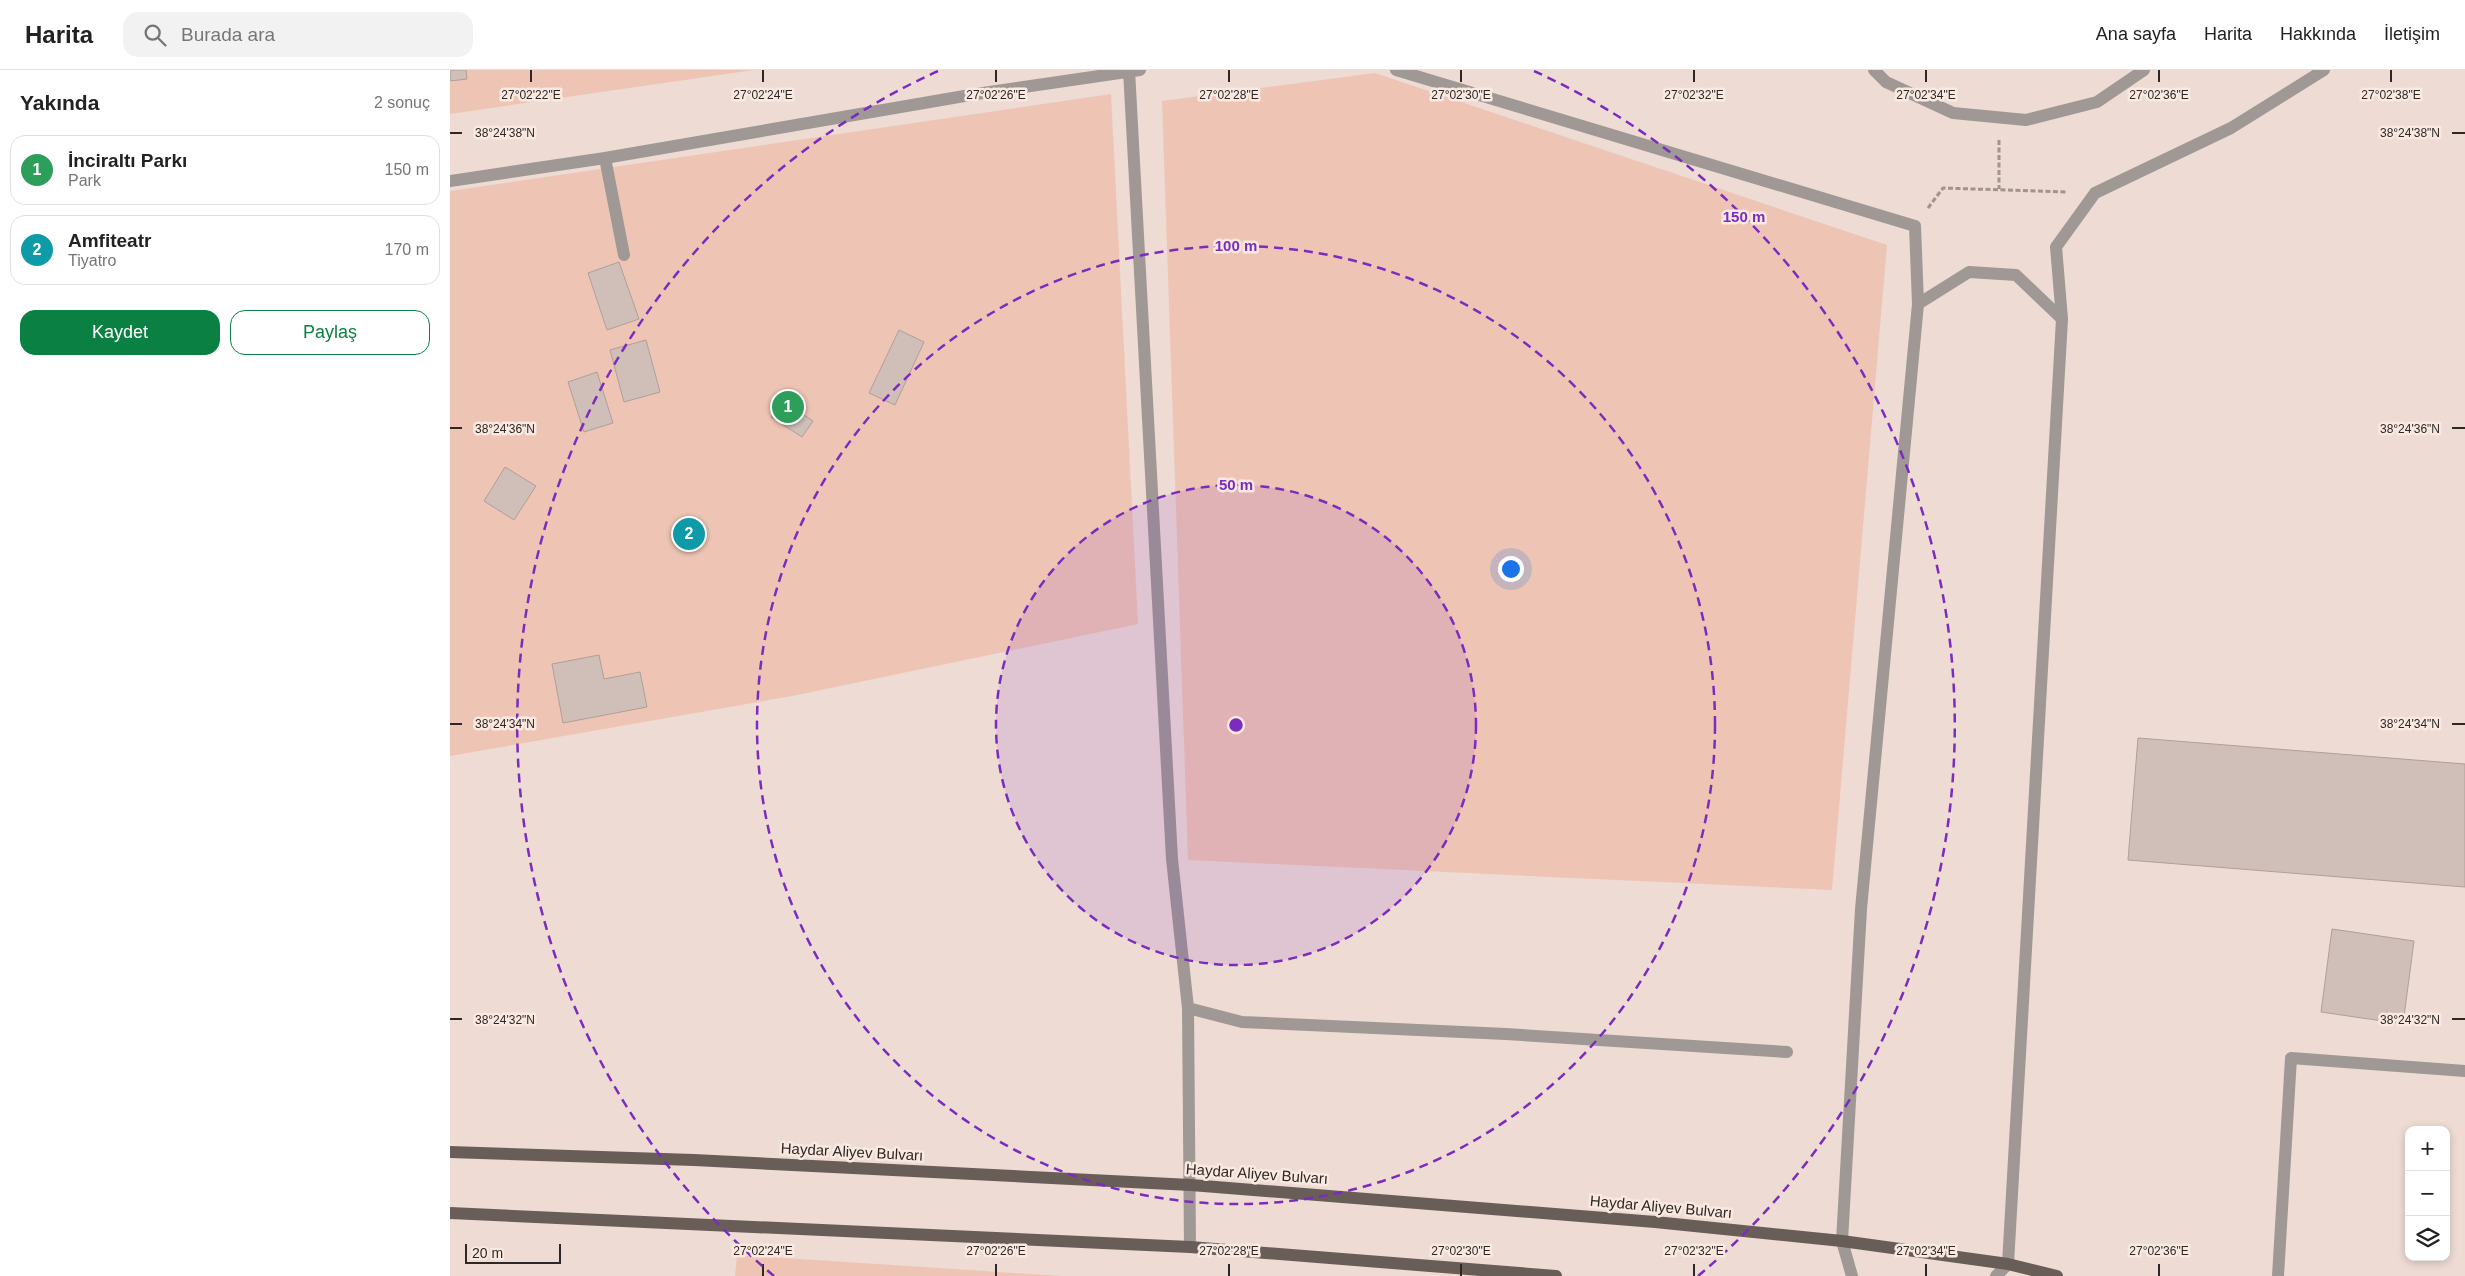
<!DOCTYPE html>
<html lang="tr">
<meta charset="utf-8">
<style>
:root{--surface:#fff;--page:#f2f2f2;--text:#222;--muted:#767676;--line:#e0e0e0;--accent:#0b8043}
body{margin:0;font-family:Arial,sans-serif;background:var(--page);color:var(--text)}
.controls{position:absolute;right:15px;bottom:15px;display:grid;overflow:hidden;border-radius:10px;box-shadow:0 2px 8px #0003}
.controls button{width:45px;height:45px;display:grid;place-items:center;padding:0;border:0;border-bottom:1px solid var(--line);background:var(--surface);color:var(--text);font:25px sans-serif}
.scale{position:absolute;left:15px;bottom:12px;width:96px;box-sizing:border-box;padding-left:5px;border:2px solid #2e2725;border-top:0;font-size:14px;line-height:18px;white-space:nowrap;color:#2e2725;-webkit-text-stroke:4px #fae9e1;paint-order:stroke}
.you{position:absolute;left:1060px;top:498px;width:18px;height:18px;margin:-12px;border:4px solid #fff;border-radius:50%;background:#1a73e8;box-shadow:0 0 0 8px #1a73e833}
.badge{display:grid;place-items:center;width:32px;height:32px;border-radius:50%;background:var(--accent);color:#fff;font-size:16px;font-weight:700}
.pin{position:absolute;translate:-50% -50%;border:2px solid #fff;box-shadow:0 1px 5px #0006}
.list{margin:0;padding:0;list-style:none}
h2{display:flex;justify-content:space-between;align-items:center;height:65px;margin:0;padding:0 20px;font-size:21px}
h2 small{font-size:16px;font-weight:400;color:var(--muted)}
.list li{display:grid;grid-template-columns:32px 1fr auto;gap:15px;align-items:center;box-sizing:border-box;height:70px;margin:0 10px 10px;padding:0 10px;border:1px solid var(--line);border-radius:15px}
.list b{display:block;font-size:19px;white-space:nowrap}
.list p{margin:0;font-size:16px;white-space:nowrap;color:var(--muted)}
.list em{font-size:16px;font-style:normal;color:var(--muted)}
.actions{display:flex;gap:10px;padding:15px 20px}
.actions a{flex:1;padding:11px 0;border:1px solid var(--accent);border-radius:15px;text-align:center;font-size:18px;color:var(--accent)}
.actions .main{background:var(--accent);color:#fff}
.icon{flex:none;width:28px;height:28px;fill:none;stroke:currentColor;stroke-width:2;stroke-linecap:round;stroke-linejoin:round}
.map{position:relative;flex:none;width:2015px;height:1206px;overflow:hidden}
header{display:flex;align-items:center;gap:30px;box-sizing:border-box;height:70px;padding:0 25px;background:var(--surface);border-bottom:1px solid var(--line)}
header strong{font-size:24px}
nav{display:flex;gap:28px;margin-inline-start:auto;font-size:18px}
.search{width:350px;height:45px;background:var(--page);display:flex;align-items:center;gap:12px;box-sizing:border-box;padding:0 18px;border-radius:15px;color:var(--muted);font-size:19px}
main{display:flex}
aside{flex:1;background:var(--surface)}
.map>svg:first-child{display:block}
.green{fill:#eec5b4}
.building{fill:#d0bfb8;stroke:#af9f98}
.lines{fill:none;stroke-linecap:round;stroke-linejoin:round}
.path{stroke:#a1948f;stroke-width:3;stroke-dasharray:5 2.5;stroke-linecap:butt}
.minor{stroke:#9f9895;stroke-width:12}
.major{stroke:#695d58;stroke-width:12}
.ticks{fill:none;stroke:#2e2725;stroke-width:2}
.ring{fill:none;stroke:#7b2cbf;stroke-width:2.5;stroke-dasharray:9 6}
.labels{text-anchor:middle;stroke-width:5;stroke-linejoin:round;paint-order:stroke}
.street-label{font-size:15px;fill:#2e2725;stroke:#fae9e1}
.ticks-label{font-size:12px;text-anchor:middle;fill:#2e2725;stroke:#fae9e1;stroke-width:5;stroke-linejoin:round;paint-order:stroke}
.centre{fill:#7b2cbf;stroke:#fae9e1;stroke-width:2.5}
.ring-label{font-size:15px;text-anchor:middle;font-weight:bold;fill:#7b2cbf;stroke:#fae9e1;stroke-width:5;stroke-linejoin:round;paint-order:stroke}
</style>
<header>
<strong>Harita</strong>
<div class="search"><svg class="icon" aria-label="search" viewBox="0 0 24 24"><circle cx="10" cy="10" r="6"/><path d="M15 15l6 6"/></svg>Burada ara</div>
<nav><a>Ana sayfa</a><a>Harita</a><a>Hakkında</a><a>İletişim</a></nav>
</header>
<main>
<aside>
<h2>Yakında<small>2 sonuç</small></h2>
<ul class="list">
<li><span class="badge" style="background:#2e9e5b">1</span><div><b>İnciraltı Parkı</b><p>Park</p></div><em>150 m</em></li>
<li><span class="badge" style="background:#0f9aa8">2</span><div><b>Amfiteatr</b><p>Tiyatro</p></div><em>170 m</em></li>
</ul>
<div class="actions"><a class="main">Kaydet</a><a>Paylaş</a></div>
</aside>
<div class="map">
<svg width="2015" height="1206" viewBox="0 0 2015 1206">
<rect width="100%" height="100%" fill="#eddbd4"/>
<path class="green" d="M 0,0 L 304,0 L 0,44 Z
M 925,3 L 1437,175 L 1382,820 L 738,790 L 712,31 Z
M 661,24 L 688,554 L 342,626 L 0,686 L 0,121 Z
M 287,1185 L 612,1206 L 285,1206 Z"/>
<path class="building" d="M 0,0 L 16,0 L 17,9 L 0,11 Z
M 169,192 L 189,249 L 157,260 L 138,203 Z
M 449,260 L 474,272 L 445,335 L 419,323 Z
M 196,270 L 210,322 L 174,332 L 160,280 Z
M 147,302 L 163,353 L 134,362 L 118,312 Z
M 332,331 L 363,351 L 352,367 L 321,347 Z
M 55,397 L 86,416 L 64,450 L 34,431 Z
M 149,585 L 154,609 L 190,602 L 197,637 L 113,653 L 102,594 Z
M 1688,668 L 2015,694 L 2015,817 L 1678,790 Z
M 1882,859 L 1964,871 L 1953,954 L 1871,942 Z"/>
<g class="lines">
<path class="path" d="M 1549,70 L 1549,119
M 1478,138 L 1493,118 L 1617,122"/>
<path class="minor" d="M 679,0 L 722,789 L 738,938 L 740,1177
M 946,0 L 1465,156 L 1468,234 L 1519,202 L 1566,205 L 1612,249 L 1606,177 L 1645,123 L 1781,58 L 1874,0
M 1424,0 L 1436,12 L 1503,43 L 1576,50 L 1647,32 L 1694,0
M 155,88 L 174,185
M 0,111 L 155,88 L 526,24 L 690,0
M 738,938 L 792,952 L 1056,964 L 1337,982
M 1402,1206 L 1392,1171 L 1411,839 L 1468,234
M 1546,1206 L 1558,1194 L 1612,249
M 1828,1206 L 1841,988 L 2015,1001"/>
<path class="major" d="M 0,1082 L 244,1090 L 741,1115 L 1205,1152 L 1392,1171 L 1558,1194 L 1607,1206
M 0,1143 L 740,1177 L 1106,1206"/>
</g>
<path class="ticks" d="M 81,0 L 81,12M 313,0 L 313,12M 546,0 L 546,12M 779,0 L 779,12M 1011,0 L 1011,12M 1244,0 L 1244,12M 1476,0 L 1476,12M 1709,0 L 1709,12M 1941,0 L 1941,12M 0,63 L 12,63M 2002,63 L 2015,63M 0,358 L 12,358M 2002,358 L 2015,358M 0,654 L 12,654M 2002,654 L 2015,654M 0,949 L 12,949M 2002,949 L 2015,949M 313,1194 L 313,1206M 546,1194 L 546,1206M 779,1194 L 779,1206M 1011,1194 L 1011,1206M 1244,1194 L 1244,1206M 1476,1194 L 1476,1206M 1709,1194 L 1709,1206"/>
<circle cx="786" cy="655" r="240" fill="#7b2cbf" fill-opacity=".12"/>
<g class="ring">
<circle cx="786" cy="655" r="240"/>
<circle cx="786" cy="655" r="479"/>
<path d="M324 1206A719 719 0 0 1 488 1M1084 1A719 719 0 0 1 1248 1206"/>
</g>
<g class="labels">
<g class="street-label">
<text transform="translate(402 1082) rotate(3)" y="5">Haydar Aliyev Bulvarı</text>
<text transform="translate(807 1104) rotate(4)" y="5">Haydar Aliyev Bulvarı</text>
<text transform="translate(1211 1137) rotate(5)" y="5">Haydar Aliyev Bulvarı</text>
</g>
</g>
<g class="ticks-label">
<text x="81" y="29">27°02'22"E</text>
<text x="313" y="29">27°02'24"E</text>
<text x="546" y="29">27°02'26"E</text>
<text x="779" y="29">27°02'28"E</text>
<text x="1011" y="29">27°02'30"E</text>
<text x="1244" y="29">27°02'32"E</text>
<text x="1476" y="29">27°02'34"E</text>
<text x="1709" y="29">27°02'36"E</text>
<text x="1941" y="29">27°02'38"E</text>
<text x="55" y="67">38°24'38"N</text>
<text x="1960" y="67">38°24'38"N</text>
<text x="55" y="363">38°24'36"N</text>
<text x="1960" y="363">38°24'36"N</text>
<text x="55" y="658">38°24'34"N</text>
<text x="1960" y="658">38°24'34"N</text>
<text x="55" y="954">38°24'32"N</text>
<text x="1960" y="954">38°24'32"N</text>
<text x="313" y="1185">27°02'24"E</text>
<text x="546" y="1185">27°02'26"E</text>
<text x="779" y="1185">27°02'28"E</text>
<text x="1011" y="1185">27°02'30"E</text>
<text x="1244" y="1185">27°02'32"E</text>
<text x="1476" y="1185">27°02'34"E</text>
<text x="1709" y="1185">27°02'36"E</text>
</g>
<circle cx="786" cy="655" r="8" class="centre"/>
<g class="ring-label">
<text x="1294" y="152">150 m</text>
<text x="786" y="181">100 m</text>
<text x="786" y="420">50 m</text>
</g>
</svg>
<div class="controls">
<button>+</button>
<button>−</button>
<button><svg class="icon" aria-label="layers" viewBox="0 0 24 24"><path d="M12 4l9 5-9 5-9-5zM3 14l9 5 9-5"/></svg></button>
</div>
<div class="scale">20 m</div>
<div class="you"></div>
<div class="pin badge" style="left:338px;top:337px;background:#2e9e5b">1</div>
<div class="pin badge" style="left:239px;top:464px;background:#0f9aa8">2</div>
</div>
</main>
